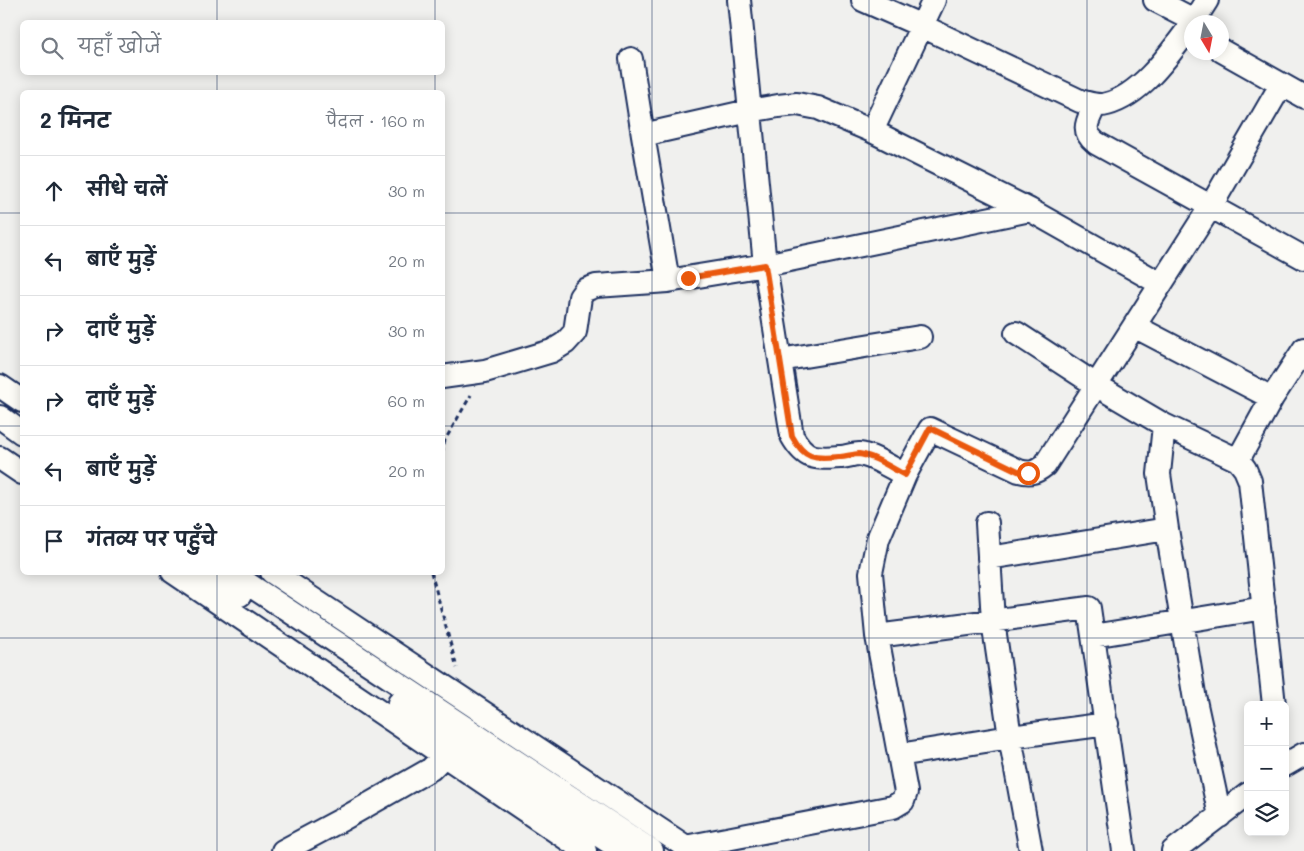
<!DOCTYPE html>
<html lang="hi">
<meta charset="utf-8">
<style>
:root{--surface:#fff;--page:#f2f2f3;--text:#1f2937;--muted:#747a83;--line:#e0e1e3}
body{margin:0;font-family:Mali,"Playpen Sans Deva",sans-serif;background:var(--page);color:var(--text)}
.controls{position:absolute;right:15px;bottom:15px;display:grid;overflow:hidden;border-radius:8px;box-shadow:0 2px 12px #0003}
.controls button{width:45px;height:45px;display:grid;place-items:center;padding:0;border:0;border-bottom:1px solid var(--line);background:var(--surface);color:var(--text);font:25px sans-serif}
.compass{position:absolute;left:1184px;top:15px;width:45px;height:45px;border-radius:50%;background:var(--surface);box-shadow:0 2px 12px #0003;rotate:170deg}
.stop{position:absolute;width:15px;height:15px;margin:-11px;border:4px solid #ea580c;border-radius:50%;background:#fff}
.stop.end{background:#ea580c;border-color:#fff;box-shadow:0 1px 5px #0008}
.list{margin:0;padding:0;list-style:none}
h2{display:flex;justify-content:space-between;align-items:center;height:65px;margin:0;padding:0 20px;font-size:21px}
h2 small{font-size:16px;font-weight:400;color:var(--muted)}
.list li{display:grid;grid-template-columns:32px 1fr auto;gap:15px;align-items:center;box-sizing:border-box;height:70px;padding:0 20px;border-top:1px solid var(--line)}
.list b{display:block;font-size:19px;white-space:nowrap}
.list em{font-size:16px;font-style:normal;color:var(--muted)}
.icon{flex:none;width:28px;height:28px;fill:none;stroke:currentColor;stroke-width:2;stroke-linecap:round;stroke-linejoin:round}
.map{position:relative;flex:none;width:1304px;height:851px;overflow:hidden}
.search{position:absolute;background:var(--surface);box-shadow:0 2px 12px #0003;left:20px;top:20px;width:425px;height:55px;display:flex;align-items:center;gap:12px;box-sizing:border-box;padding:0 18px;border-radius:8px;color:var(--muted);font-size:19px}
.panel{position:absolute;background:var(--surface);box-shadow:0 2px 12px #0003;left:20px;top:90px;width:425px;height:485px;border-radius:8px}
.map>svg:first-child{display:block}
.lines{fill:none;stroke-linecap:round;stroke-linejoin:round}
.minor-casing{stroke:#1b2f5e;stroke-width:26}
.path{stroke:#1b2f5e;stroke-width:3;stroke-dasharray:5 4;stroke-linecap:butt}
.minor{stroke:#fdfcf7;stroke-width:22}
.route{stroke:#ea580c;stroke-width:6}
.grid{fill:none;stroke:#1b2f5e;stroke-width:1;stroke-opacity:0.55}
</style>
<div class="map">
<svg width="1304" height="851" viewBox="0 0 1304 851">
<rect width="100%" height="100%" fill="#f0f0ee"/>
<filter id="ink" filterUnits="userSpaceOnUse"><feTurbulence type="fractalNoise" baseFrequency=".02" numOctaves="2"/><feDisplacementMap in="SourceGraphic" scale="10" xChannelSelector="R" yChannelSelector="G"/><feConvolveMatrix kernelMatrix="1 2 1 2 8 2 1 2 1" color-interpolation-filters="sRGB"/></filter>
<g filter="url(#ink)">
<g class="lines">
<defs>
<path id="minor" d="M 739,0 L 765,265 L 792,436 C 805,459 814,459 840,457 C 846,457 853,454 859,454 C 875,456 891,468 905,475
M 863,0 L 922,26 L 1080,101 C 1089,103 1098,107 1107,104 C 1142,95 1171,52 1192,24
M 1155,0 L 1194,20
M 1193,22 L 1207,0
M 1222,51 L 1304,97
M 631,59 L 643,135
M 1095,105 C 1088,121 1080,130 1096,143 L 1304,258
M 872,131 L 934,0
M 668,281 L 643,135 L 749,111 L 778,106 L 797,104 L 818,108 L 872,131 L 1030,210 L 1161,284
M 1134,326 L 1272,398
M 1016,333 L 1096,385 L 1164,425 L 1159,474 L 1167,529 L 1195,700 L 1220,816
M 780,360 L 920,337
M 442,377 L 485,371 L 552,351 L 565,343 L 575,332 L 580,297 L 585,290 L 596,286 L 668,281 L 765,265 L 1030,210
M 0,386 L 22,401
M 0,417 L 22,433
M 1164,425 L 1238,460 L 1245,469 L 1250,481 L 1274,705
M 0,458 L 22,473
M 1238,460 L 1272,398 L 1304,349
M 987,523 L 993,621 L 1010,737 L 1107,724
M 989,558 L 1167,529
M 173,572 L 585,851
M 207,572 L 240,595
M 230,572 L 652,851
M 272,572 L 692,851
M 877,636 L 871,573 L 878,539 L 905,475 L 930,429 L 1019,471 C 1030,474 1035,473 1045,465 L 1211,206 L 1281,85
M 1093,636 L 1264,608
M 399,703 L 507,776 L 623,851
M 899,755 L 1010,737 L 1031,851
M 1285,765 L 1304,754
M 685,847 L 893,807 L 903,801 L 906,792 L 877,636 L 1089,608 L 1124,851
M 283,851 L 343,819 L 431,769 L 445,755
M 1173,851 L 1248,794"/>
</defs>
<use href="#minor" class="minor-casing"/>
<path class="path" d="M 442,453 L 445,440 L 471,395
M 431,572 L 457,668"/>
<use href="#minor" class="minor"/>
</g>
</g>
<g class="lines" filter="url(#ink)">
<path class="route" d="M 688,278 L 765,265 L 792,436 C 805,460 814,459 840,457 C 846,457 853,454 859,454 C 875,456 891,468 905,475 L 930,428 L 1018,471 L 1028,473"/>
</g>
<path class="grid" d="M 217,0 L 217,22M 435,0 L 435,22M 652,0 L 652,851M 869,0 L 869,851M 1087,0 L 1087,851M 217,72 L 217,92M 435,72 L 435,92M 0,213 L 22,213M 442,213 L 1304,213M 0,426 L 22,426M 442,426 L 1304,426M 217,572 L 217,851M 435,572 L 435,851M 0,638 L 1304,638"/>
</svg>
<div class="controls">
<button>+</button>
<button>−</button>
<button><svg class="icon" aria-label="layers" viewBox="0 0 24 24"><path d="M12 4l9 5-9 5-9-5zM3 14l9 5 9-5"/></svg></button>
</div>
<svg class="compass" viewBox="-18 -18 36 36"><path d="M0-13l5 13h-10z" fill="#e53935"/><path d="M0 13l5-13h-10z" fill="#747a83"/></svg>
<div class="stop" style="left:1028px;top:473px"></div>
<div class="stop end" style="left:688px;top:278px"></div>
<div class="search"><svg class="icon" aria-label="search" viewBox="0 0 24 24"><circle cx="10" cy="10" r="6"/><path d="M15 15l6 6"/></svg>यहाँ खोजें</div>
<section class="panel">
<h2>2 मिनट<small>पैदल · 160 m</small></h2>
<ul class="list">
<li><svg class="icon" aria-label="ahead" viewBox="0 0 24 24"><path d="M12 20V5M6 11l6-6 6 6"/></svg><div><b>सीधे चलें</b></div><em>30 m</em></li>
<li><svg class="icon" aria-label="left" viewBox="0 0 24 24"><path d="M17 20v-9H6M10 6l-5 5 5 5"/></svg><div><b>बाएँ मुड़ें</b></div><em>20 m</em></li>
<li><svg class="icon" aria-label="right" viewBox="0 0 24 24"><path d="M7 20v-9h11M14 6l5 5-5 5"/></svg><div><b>दाएँ मुड़ें</b></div><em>30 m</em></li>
<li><svg class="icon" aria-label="right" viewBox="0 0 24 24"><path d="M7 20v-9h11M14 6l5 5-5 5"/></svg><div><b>दाएँ मुड़ें</b></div><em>60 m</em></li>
<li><svg class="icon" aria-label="left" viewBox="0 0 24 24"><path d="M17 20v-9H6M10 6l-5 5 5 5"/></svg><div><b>बाएँ मुड़ें</b></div><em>20 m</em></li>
<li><svg class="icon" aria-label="arrive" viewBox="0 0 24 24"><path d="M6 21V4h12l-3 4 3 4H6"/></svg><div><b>गंतव्य पर पहुँचे</b></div></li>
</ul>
</section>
</div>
